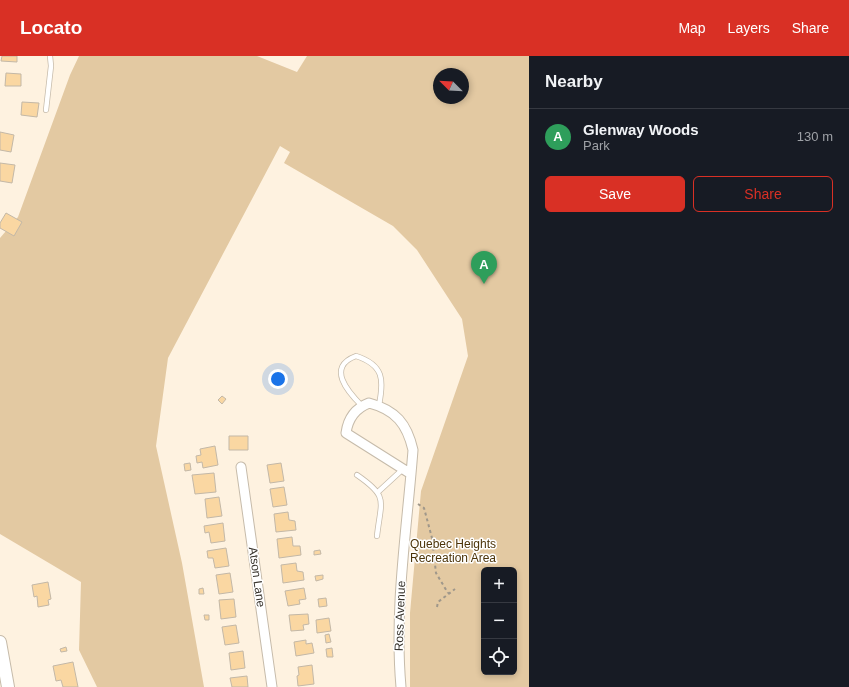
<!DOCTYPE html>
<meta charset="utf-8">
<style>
:root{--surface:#171b24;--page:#242831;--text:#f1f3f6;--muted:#9ea1a6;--line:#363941;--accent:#d93025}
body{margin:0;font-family:Arial,sans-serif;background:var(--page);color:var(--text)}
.controls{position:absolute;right:12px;bottom:12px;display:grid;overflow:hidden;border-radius:6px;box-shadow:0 2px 6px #0003}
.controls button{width:36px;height:36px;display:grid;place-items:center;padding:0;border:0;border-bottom:1px solid var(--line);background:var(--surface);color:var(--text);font:20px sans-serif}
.compass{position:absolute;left:433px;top:12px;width:36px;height:36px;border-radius:50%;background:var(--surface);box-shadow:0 2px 6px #0003;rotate:294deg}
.you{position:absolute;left:278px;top:323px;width:14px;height:14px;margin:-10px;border:3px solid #fff;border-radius:50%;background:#1a73e8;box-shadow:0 0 0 6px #1a73e833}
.badge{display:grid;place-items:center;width:26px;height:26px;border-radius:50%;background:var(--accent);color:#fff;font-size:13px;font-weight:700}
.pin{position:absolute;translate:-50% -33px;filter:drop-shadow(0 1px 2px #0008)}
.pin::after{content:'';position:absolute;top:21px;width:14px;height:12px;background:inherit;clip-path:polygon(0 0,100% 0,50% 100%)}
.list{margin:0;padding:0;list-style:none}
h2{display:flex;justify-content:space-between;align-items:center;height:52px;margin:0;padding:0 16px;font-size:17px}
h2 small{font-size:13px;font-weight:400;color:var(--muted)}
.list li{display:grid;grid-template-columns:26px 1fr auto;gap:12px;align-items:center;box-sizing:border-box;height:56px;padding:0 16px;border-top:1px solid var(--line)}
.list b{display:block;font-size:15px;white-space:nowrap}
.list p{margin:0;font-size:13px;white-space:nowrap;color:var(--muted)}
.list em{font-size:13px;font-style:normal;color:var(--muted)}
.actions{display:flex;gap:8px;padding:12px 16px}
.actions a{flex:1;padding:9px 0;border:1px solid var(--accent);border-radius:6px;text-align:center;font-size:14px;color:var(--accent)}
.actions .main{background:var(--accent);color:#fff}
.icon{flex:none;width:22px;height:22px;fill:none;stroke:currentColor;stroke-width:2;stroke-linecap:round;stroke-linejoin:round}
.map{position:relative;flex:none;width:529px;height:631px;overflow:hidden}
header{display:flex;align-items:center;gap:24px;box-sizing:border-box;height:56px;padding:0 20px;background:var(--accent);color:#fff}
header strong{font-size:19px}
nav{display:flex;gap:22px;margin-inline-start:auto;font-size:14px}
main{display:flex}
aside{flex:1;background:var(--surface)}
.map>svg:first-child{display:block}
.green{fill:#e3c9a2;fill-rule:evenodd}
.building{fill:#fad7a2;stroke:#c3b8a7}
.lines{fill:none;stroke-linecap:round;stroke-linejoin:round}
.lane-casing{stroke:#c6bbaa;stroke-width:6}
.street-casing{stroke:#c6bbaa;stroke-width:11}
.secondary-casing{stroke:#c6bbaa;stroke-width:14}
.path{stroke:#9f978a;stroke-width:2;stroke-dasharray:3 3;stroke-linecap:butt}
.lane{stroke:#fff;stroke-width:4.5}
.street{stroke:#fff;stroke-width:9}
.secondary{stroke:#fff;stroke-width:12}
.labels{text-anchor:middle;stroke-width:3;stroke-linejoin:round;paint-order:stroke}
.park-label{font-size:12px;fill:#4c3409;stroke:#fff}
.street-label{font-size:12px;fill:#39352e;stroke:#fff}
</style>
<header>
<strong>Locato</strong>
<nav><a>Map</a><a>Layers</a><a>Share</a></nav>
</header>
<main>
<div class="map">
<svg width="529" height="631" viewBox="0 0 529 631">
<rect width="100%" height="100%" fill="#fef2e0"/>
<path class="green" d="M 79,0 L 257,0 L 297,16 L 307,0 L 529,0 L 529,631 L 410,631 L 410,557 L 421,435 L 468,300 L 462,263 L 417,194 L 393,170 L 284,107 L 290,96 L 280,90 L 168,302 L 156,390 L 182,507 L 204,631 L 97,631 L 79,594 L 81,526 L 0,478 L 0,182 L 18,161 L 70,19 ZM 439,18 L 463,18 L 463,42 L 439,42 ZM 484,514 L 514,514 L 514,616 L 484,616 Z"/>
<path class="building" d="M 2,0 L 17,0 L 17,6 L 1,5 Z
M 6,17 L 21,18 L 21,30 L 5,30 Z
M 22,46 L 39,47 L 37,61 L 21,59 Z
M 0,76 L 14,79 L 11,96 L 0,94 Z
M 0,107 L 15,109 L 12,127 L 0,125 Z
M 6,157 L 22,166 L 14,180 L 0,172 L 0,167 Z
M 222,340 L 226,343 L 222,348 L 218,344 Z
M 229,380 L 248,380 L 248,394 L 229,394 Z
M 215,390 L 218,409 L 203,412 L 202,406 L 197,407 L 196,400 L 201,399 L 200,393 Z
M 190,407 L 191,414 L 185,415 L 184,408 Z
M 281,407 L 284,425 L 270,427 L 267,409 Z
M 214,417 L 216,436 L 195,438 L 192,419 Z
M 284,431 L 287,449 L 273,451 L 270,433 Z
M 219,441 L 222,460 L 207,462 L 205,443 Z
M 288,456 L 289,464 L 295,465 L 296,474 L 276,476 L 274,458 Z
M 223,467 L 225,485 L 211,487 L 209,476 L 205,477 L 204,470 Z
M 292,481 L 293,490 L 300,490 L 301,499 L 279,502 L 277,483 Z
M 226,492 L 229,510 L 215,512 L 213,502 L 208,502 L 207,495 Z
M 320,494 L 321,498 L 314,499 L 314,495 Z
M 296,507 L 297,515 L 303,516 L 304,524 L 283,527 L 281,509 Z
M 230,517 L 233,536 L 219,538 L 216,519 Z
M 323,519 L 323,523 L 316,525 L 315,520 Z
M 48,526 L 51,543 L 48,544 L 49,549 L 38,551 L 37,540 L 34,541 L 32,529 Z
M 203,532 L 204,538 L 199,538 L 199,533 Z
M 304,532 L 306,543 L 299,544 L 300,548 L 288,550 L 285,535 Z
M 326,542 L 327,550 L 319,551 L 318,543 Z
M 234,543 L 236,561 L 221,563 L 219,544 Z
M 308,558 L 309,568 L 303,569 L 304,574 L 291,575 L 289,559 Z
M 204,559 L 209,559 L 209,564 L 205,564 Z
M 329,562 L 331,575 L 317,577 L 316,564 Z
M 236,569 L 239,587 L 225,589 L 222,571 Z
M 329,578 L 331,586 L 326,587 L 325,579 Z
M 306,584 L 306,588 L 312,587 L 314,597 L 296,600 L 294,586 Z
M 66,591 L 67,595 L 61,596 L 60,593 Z
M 332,592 L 333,601 L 327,601 L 326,593 Z
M 243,595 L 245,612 L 231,614 L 229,597 Z
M 73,606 L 78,631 L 63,631 L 61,624 L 56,625 L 53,610 Z
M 312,609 L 314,628 L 298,630 L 297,620 L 299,619 L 298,611 Z
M 247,620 L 248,631 L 232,631 L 230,622 Z"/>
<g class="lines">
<defs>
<path id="lane" d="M 46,54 L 51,10 L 50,0
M 362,350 C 348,336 326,311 356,300 C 384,309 384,324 379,349
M 357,419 C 389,441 381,444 377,480
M 378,436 L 403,413"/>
<path id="street" d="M 241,411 L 272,631
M 401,631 C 394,552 407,473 413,394 C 407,368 396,354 369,347 C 356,352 348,362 346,377 L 411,418"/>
<path id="secondary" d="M 0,586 L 8,631"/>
</defs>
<use href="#lane" class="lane-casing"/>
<use href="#street" class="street-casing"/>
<use href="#secondary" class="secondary-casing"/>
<path class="path" d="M 418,448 L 424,452 L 432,482 L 436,517 L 448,537
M 437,551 L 438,546 L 455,533"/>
<use href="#lane" class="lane"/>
<use href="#street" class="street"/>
<use href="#secondary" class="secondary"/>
</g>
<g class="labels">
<g class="park-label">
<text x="453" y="492">Quebec Heights<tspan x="453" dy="14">Recreation Area</tspan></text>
</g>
<g class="street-label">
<text transform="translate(257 521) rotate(82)" y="4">Atson Lane</text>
<text transform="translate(400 560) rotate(-88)" y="4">Ross Avenue</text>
</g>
</g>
</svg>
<div class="controls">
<button>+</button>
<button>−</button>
<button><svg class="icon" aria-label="locate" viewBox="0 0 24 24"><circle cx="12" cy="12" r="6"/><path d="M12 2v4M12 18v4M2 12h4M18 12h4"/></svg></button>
</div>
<svg class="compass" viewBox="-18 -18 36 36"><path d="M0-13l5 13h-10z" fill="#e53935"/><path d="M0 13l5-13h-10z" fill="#9ea1a6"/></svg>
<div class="you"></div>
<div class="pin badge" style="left:484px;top:228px;background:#2e9e5b">A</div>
</div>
<aside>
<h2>Nearby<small></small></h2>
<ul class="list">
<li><span class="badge" style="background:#2e9e5b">A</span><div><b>Glenway Woods</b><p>Park</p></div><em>130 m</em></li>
</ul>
<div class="actions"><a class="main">Save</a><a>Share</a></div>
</aside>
</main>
